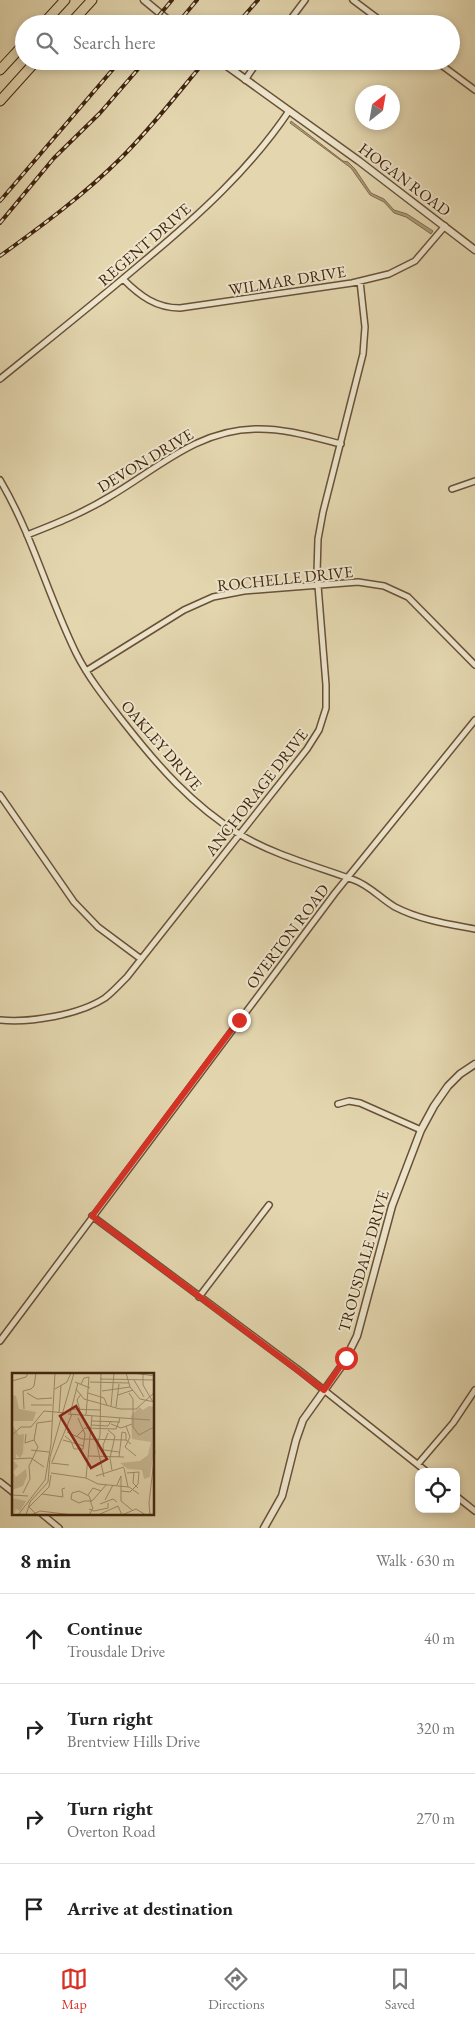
<!DOCTYPE html>
<meta charset="utf-8">
<style>
:root{--surface:#fff;--page:#f6f6f6;--text:#222;--muted:#767676;--line:#e0e0e0;--accent:#d93025}
body{margin:0;font-family:"EB Garamond",serif;background:var(--page);color:var(--text)}
.controls{position:absolute;right:15px;bottom:15px;display:grid;overflow:hidden;border-radius:10px;box-shadow:0 2px 8px #0003}
.controls button{width:45px;height:45px;display:grid;place-items:center;padding:0;border:0;border-bottom:1px solid var(--line);background:var(--surface);color:var(--text);font:25px sans-serif}
.compass{position:absolute;left:355px;top:85px;width:45px;height:45px;border-radius:50%;background:var(--surface);box-shadow:0 2px 8px #0003;rotate:31deg}
.stop{position:absolute;width:15px;height:15px;margin:-11px;border:4px solid #d93025;border-radius:50%;background:#fff}
.stop.end{background:#d93025;border-color:#fff;box-shadow:0 1px 5px #0008}
.list{margin:0;padding:0;list-style:none}
h2{display:flex;justify-content:space-between;align-items:center;height:65px;margin:0;padding:0 20px;font-size:21px}
h2 small{font-size:16px;font-weight:400;color:var(--muted)}
.list li{display:grid;grid-template-columns:32px 1fr auto;gap:15px;align-items:center;box-sizing:border-box;height:90px;padding:0 20px;border-top:1px solid var(--line)}
.list b{display:block;font-size:19px;white-space:nowrap}
.list p{margin:0;font-size:16px;white-space:nowrap;color:var(--muted)}
.list em{font-size:16px;font-style:normal;color:var(--muted)}
.icon{flex:none;width:28px;height:28px;fill:none;stroke:currentColor;stroke-width:2;stroke-linecap:round;stroke-linejoin:round}
.map{position:relative;flex:none;width:475px;height:1528px;overflow:hidden}
.search{position:absolute;background:var(--surface);box-shadow:0 2px 8px #0003;left:15px;right:15px;top:15px;height:55px;display:flex;align-items:center;gap:12px;box-sizing:border-box;padding:0 18px;border-radius:28px;color:var(--muted);font-size:19px}
.sheet{height:425px;background:var(--surface)}
nav{display:flex;justify-content:space-around;align-items:center;box-sizing:border-box;height:70px;border-top:1px solid var(--line);background:var(--surface);font-size:14px;color:var(--muted)}
nav a{display:grid;justify-items:center;gap:2px}
nav .on{color:var(--accent)}
.map>svg:first-child{display:block}
.water{fill:#ac9a79;stroke:#816b4f}
.lines{fill:none;stroke-linecap:round;stroke-linejoin:round}
.minor-casing{stroke:#695137;stroke-width:8}
.tertiary-casing{stroke:#695137;stroke-width:9}
.motorway-casing{stroke:#40240f;stroke-width:11}
.minor{stroke:#ede5cc;stroke-width:5}
.tertiary{stroke:#ede5cc;stroke-width:6}
.motorway{stroke:#e4d7b0;stroke-width:9}
.rail-casing{stroke:#40240f;stroke-width:4}
.rail{stroke:#ede5cc;stroke-width:2;stroke-dasharray:5.5;stroke-linecap:butt}
.route{stroke:#d93025;stroke-width:6}
.labels{text-anchor:middle;stroke-width:4;stroke-linejoin:round;paint-order:stroke}
.street-label{font-size:16px;fill:#40240f;stroke:#ede5cc}
.inset-road{fill:none;stroke:#a28f70;stroke-width:1}
.view{fill:#8f2418;fill-opacity:0.15;stroke:#8f2418;stroke-width:2.5}
.inset-edge{fill:none;stroke:#40240f;stroke-width:2.5}
</style>
<div class="map">
<svg width="475" height="1528" viewBox="0 0 475 1528">
<rect width="100%" height="100%" fill="#e4d7b0"/>
<filter id="stains"><feTurbulence type="fractalNoise" baseFrequency=".004" numOctaves="4"/><feColorMatrix values="0 0 0 0 .2 0 0 0 0 .09 0 0 0 0 .02 0 0 0 .5 -.17"/></filter>
<radialGradient id="worn" r=".72"><stop offset=".6" stop-color="#630" stop-opacity="0"/><stop offset="1" stop-color="#630" stop-opacity=".3"/></radialGradient>
<path class="water" d="M 291,121 L 343,161 L 348,162 L 355,169 L 371,193 L 384,199 L 394,210 L 407,214 L 433,231 L 431,234 L 406,217 L 394,213 L 384,202 L 370,195 L 351,168 L 290,123 Z"/>
<g class="lines">
<defs>
<path id="minor" d="M 353,0 L 385,24
M 287,24 L 305,0
M 436,61 L 475,90
M 245,80 L 258,61
M 123,279 C 140,296 156,308 180,308 L 352,283 L 389,274 L 415,261 L 445,226
M 0,379 C 48,340 97,301 144,261 C 198,216 250,169 289,111
M 0,480 C 32,534 48,596 76,653 C 89,679 107,701 125,724 C 158,766 192,805 239,834 C 274,855 316,866 354,880 C 369,885 381,899 395,907 C 420,920 448,924 475,929
M 452,489 L 475,481
M 27,535 C 55,524 83,513 109,497 C 157,469 197,430 255,429 C 284,428 313,437 341,444
M 86,671 L 184,610 L 213,597 L 244,591 L 358,582 L 384,586 L 408,597 L 475,665
M 0,795 L 74,902 L 98,927 L 141,959
M 0,1020 C 30,1023 79,1015 105,998 C 113,992 120,984 127,977 L 307,749 L 319,730 L 326,708 L 326,685 L 317,573 L 318,539 L 323,512 L 363,354 L 365,327 L 360,281
M 338,1104 L 349,1101 L 360,1103 L 421,1130
M 92,1216 L 300,1371 L 427,1472
M 199,1297 L 269,1205
M 0,1341 L 335,893 L 475,720
M 418,1464 L 453,1423 L 475,1390
M 0,1482 L 14,1493
M 456,1496 L 475,1511
M 42,1514 L 59,1528"/>
<path id="tertiary" d="M 144,0 L 173,24
M 220,61 L 359,161 L 475,250
M 264,1528 L 282,1496 L 296,1440 L 303,1420 L 343,1364 L 357,1336 L 392,1206 L 421,1130 L 434,1106 L 448,1086 L 460,1074 L 475,1064"/>
<path id="motorway" d="M 43,24 L 65,0
M 70,24 L 92,0
M 0,70 L 24,44
M 0,101 L 36,61"/>
</defs>
<use href="#minor" class="minor-casing"/>
<use href="#tertiary" class="tertiary-casing"/>
<use href="#motorway" class="motorway-casing"/>
<use href="#minor" class="minor"/>
<use href="#tertiary" class="tertiary"/>
<use href="#motorway" class="motorway"/>
<defs>
<path id="rail" d="M 152,24 L 172,0
M 177,24 L 197,0
M 237,24 L 258,0
M 0,201 L 120,61
M 0,223 L 54,158 L 100,113 L 145,61
M 0,256 C 43,225 85,194 122,157 C 152,127 178,93 205,61"/>
</defs>
<use href="#rail" class="rail-casing"/>
<use href="#rail" class="rail"/>
</g>
<g class="lines">
<path class="route" d="M 239,1020 L 92,1216 L 324,1390 L 346,1358"/>
</g>
<g class="labels">
<g class="street-label">
<text transform="translate(405 179) rotate(37)" y="6">HOGAN ROAD</text>
<text transform="translate(144 244) rotate(-41)" y="6">REGENT DRIVE</text>
<text transform="translate(287 280) rotate(-9)" y="6">WILMAR DRIVE</text>
<text transform="translate(145 460) rotate(-31)" y="6">DEVON DRIVE</text>
<text transform="translate(285 578) rotate(-6)" y="6">ROCHELLE DRIVE</text>
<text transform="translate(162 745) rotate(49)" y="6">OAKLEY DRIVE</text>
<text transform="translate(256 792) rotate(-52)" y="6">ANCHORAGE DRIVE</text>
<text transform="translate(287 936) rotate(-53)" y="6">OVERTON ROAD</text>
<text transform="translate(363 1261) rotate(-74)" y="6">TROUSDALE DRIVE</text>
</g>
</g>
<g transform="translate(12 1373)">
<rect width="142" height="142" fill="#e4d7b0"/>
<path d="M 0,22 L 4,23 L 7,36 L 24,39 L 21,48 L 0,48 ZM 137,33 L 142,34 L 142,77 L 138,104 L 132,106 L 130,97 L 116,96 L 108,90 L 128,88 L 136,82 L 139,69 L 120,66 L 119,43 L 127,34 L 131,37 ZM 0,51 L 7,62 L 12,61 L 11,80 L 8,85 L 4,81 L 4,85 L 0,86 L 6,93 L 1,99 L 4,104 L 14,96 L 15,103 L 11,113 L 0,117 ZM 0,125 L 14,128 L 8,138 L 4,136 L 2,142 Z" fill="#c8b995"/>
<path class="inset-road" d="M 89,0 L 88,62 L 85,72 L 92,104M 114,0 L 118,14 L 128,26 L 143,29M 121,0 L 143,3M 131,0 L 131,12 L 141,29M 88,6 L 143,7M 122,7 L 132,24M 0,8 L 14,4 L 16,0M 63,9 L 78,15M 78,9 L 117,10M 69,11 L 72,5 L 77,4 L 74,42M 19,16 L 22,13 L 24,0M 43,16 L 55,9 L 59,0M 64,16 L 72,26 L 108,36 L 124,36 L 143,19M 90,18 L 118,14M 15,20 L 25,26 L 40,25M 76,20 L 92,25 L 95,32M 117,20 L 121,26 L 121,54 L 127,62 L 142,54M 106,22 L 121,17M 19,32 L 40,32M 99,33 L 102,0M 104,34 L 107,11M 12,36 L 11,18 L 19,16M 58,36 L 88,37M 68,37 L 65,27 L 69,21M 47,40 L 49,12M 56,41 L 138,47M 58,41 L 66,10M 80,48 L 108,49M 99,51 L 109,55 L 120,51M 79,52 L 96,53 L 99,48M 114,53 L 118,64 L 113,74 L 124,83M 96,57 L 103,63 L 98,85 L 100,97M 55,59 L 70,66 L 114,67 L 119,71M 14,61 L 13,70 L 22,67M 0,62 L 9,54 L 19,54 L 32,38 L 54,40M 53,63 L 59,68 L 62,76 L 71,76 L 73,61 L 66,45M 64,64 L 73,55 L 104,56 L 108,45M 51,67 L 72,73M 19,77 L 37,79M 92,77 L 107,79M 76,83 L 112,84M 92,84 L 91,72 L 96,60M 107,84 L 110,59 L 114,60 L 114,67M 1,86 L 19,85 L 32,94M 40,89 L 60,41M 39,90 L 57,92M 112,95 L 116,114M 122,99 L 121,110 L 126,115M 39,100 L 74,105 L 86,111 L 117,114 L 127,121M 84,103 L 112,94M 74,105 L 80,43M 105,112 L 109,103 L 109,128 L 120,137M 109,118 L 118,119 L 126,111 L 127,99 L 115,100M 11,120 L 18,106 L 17,93 L 26,74 L 22,67 L 25,50 L 40,48M 30,121 L 51,124 L 50,116 L 53,115M 0,122 L 16,123M 76,122 L 81,115 L 89,118M 93,127 L 101,112M 88,131 L 101,126 L 105,129M 77,136 L 82,138 L 96,135 L 96,130M 6,142 L 33,107 L 39,71 L 43,0M 14,142 L 18,129 L 36,109 L 38,84 L 62,0M 19,142 L 28,138 L 61,142M 25,142 L 17,134 L 37,114 L 39,102M 77,142 L 81,135 L 79,131 L 79,128 L 78,126 L 78,125 L 77,123 L 67,118 L 60,120 L 59,126 L 67,130 L 72,128 L 79,128 L 81,127 L 94,112M 86,142 L 106,133 L 110,142M 110,142 L 124,136 L 134,142M 138,142 L 137,130 L 143,78"/>
<path class="view" d="M 64,33 L 95,86 L 79,95 L 48,43 Z"/>
<rect width="142" height="142" class="inset-edge"/>
</g>
<rect width="100%" height="100%" filter="url(#stains)"/>
<rect width="100%" height="100%" fill="url(#worn)"/>
</svg>
<div class="controls">
<button><svg class="icon" aria-label="locate" viewBox="0 0 24 24"><circle cx="12" cy="12" r="6"/><path d="M12 2v4M12 18v4M2 12h4M18 12h4"/></svg></button>
</div>
<svg class="compass" viewBox="-18 -18 36 36"><path d="M0-13l5 13h-10z" fill="#e53935"/><path d="M0 13l5-13h-10z" fill="#767676"/></svg>
<div class="stop" style="left:346px;top:1358px"></div>
<div class="stop end" style="left:239px;top:1020px"></div>
<div class="search"><svg class="icon" aria-label="search" viewBox="0 0 24 24"><circle cx="10" cy="10" r="6"/><path d="M15 15l6 6"/></svg>Search here</div>
</div>
<section class="sheet">
<h2>8 min<small>Walk · 630 m</small></h2>
<ul class="list">
<li><svg class="icon" aria-label="ahead" viewBox="0 0 24 24"><path d="M12 20V5M6 11l6-6 6 6"/></svg><div><b>Continue</b><p>Trousdale Drive</p></div><em>40 m</em></li>
<li><svg class="icon" aria-label="right" viewBox="0 0 24 24"><path d="M7 20v-9h11M14 6l5 5-5 5"/></svg><div><b>Turn right</b><p>Brentview Hills Drive</p></div><em>320 m</em></li>
<li><svg class="icon" aria-label="right" viewBox="0 0 24 24"><path d="M7 20v-9h11M14 6l5 5-5 5"/></svg><div><b>Turn right</b><p>Overton Road</p></div><em>270 m</em></li>
<li><svg class="icon" aria-label="arrive" viewBox="0 0 24 24"><path d="M6 21V4h12l-3 4 3 4H6"/></svg><div><b>Arrive at destination</b></div></li>
</ul>
</section>
<nav>
<a class="on"><svg class="icon" aria-label="map" viewBox="0 0 24 24"><path d="M3 6l6-2 6 2 6-2v14l-6 2-6-2-6 2zM9 4v14M15 6v14"/></svg>Map</a>
<a><svg class="icon" aria-label="directions" viewBox="0 0 24 24"><path d="M12 3l9 9-9 9-9-9zM9 14v-3h6M13 9l2 2-2 2"/></svg>Directions</a>
<a><svg class="icon" aria-label="saved" viewBox="0 0 24 24"><path d="M7 4h10v16l-5-4-5 4z"/></svg>Saved</a>
</nav>
